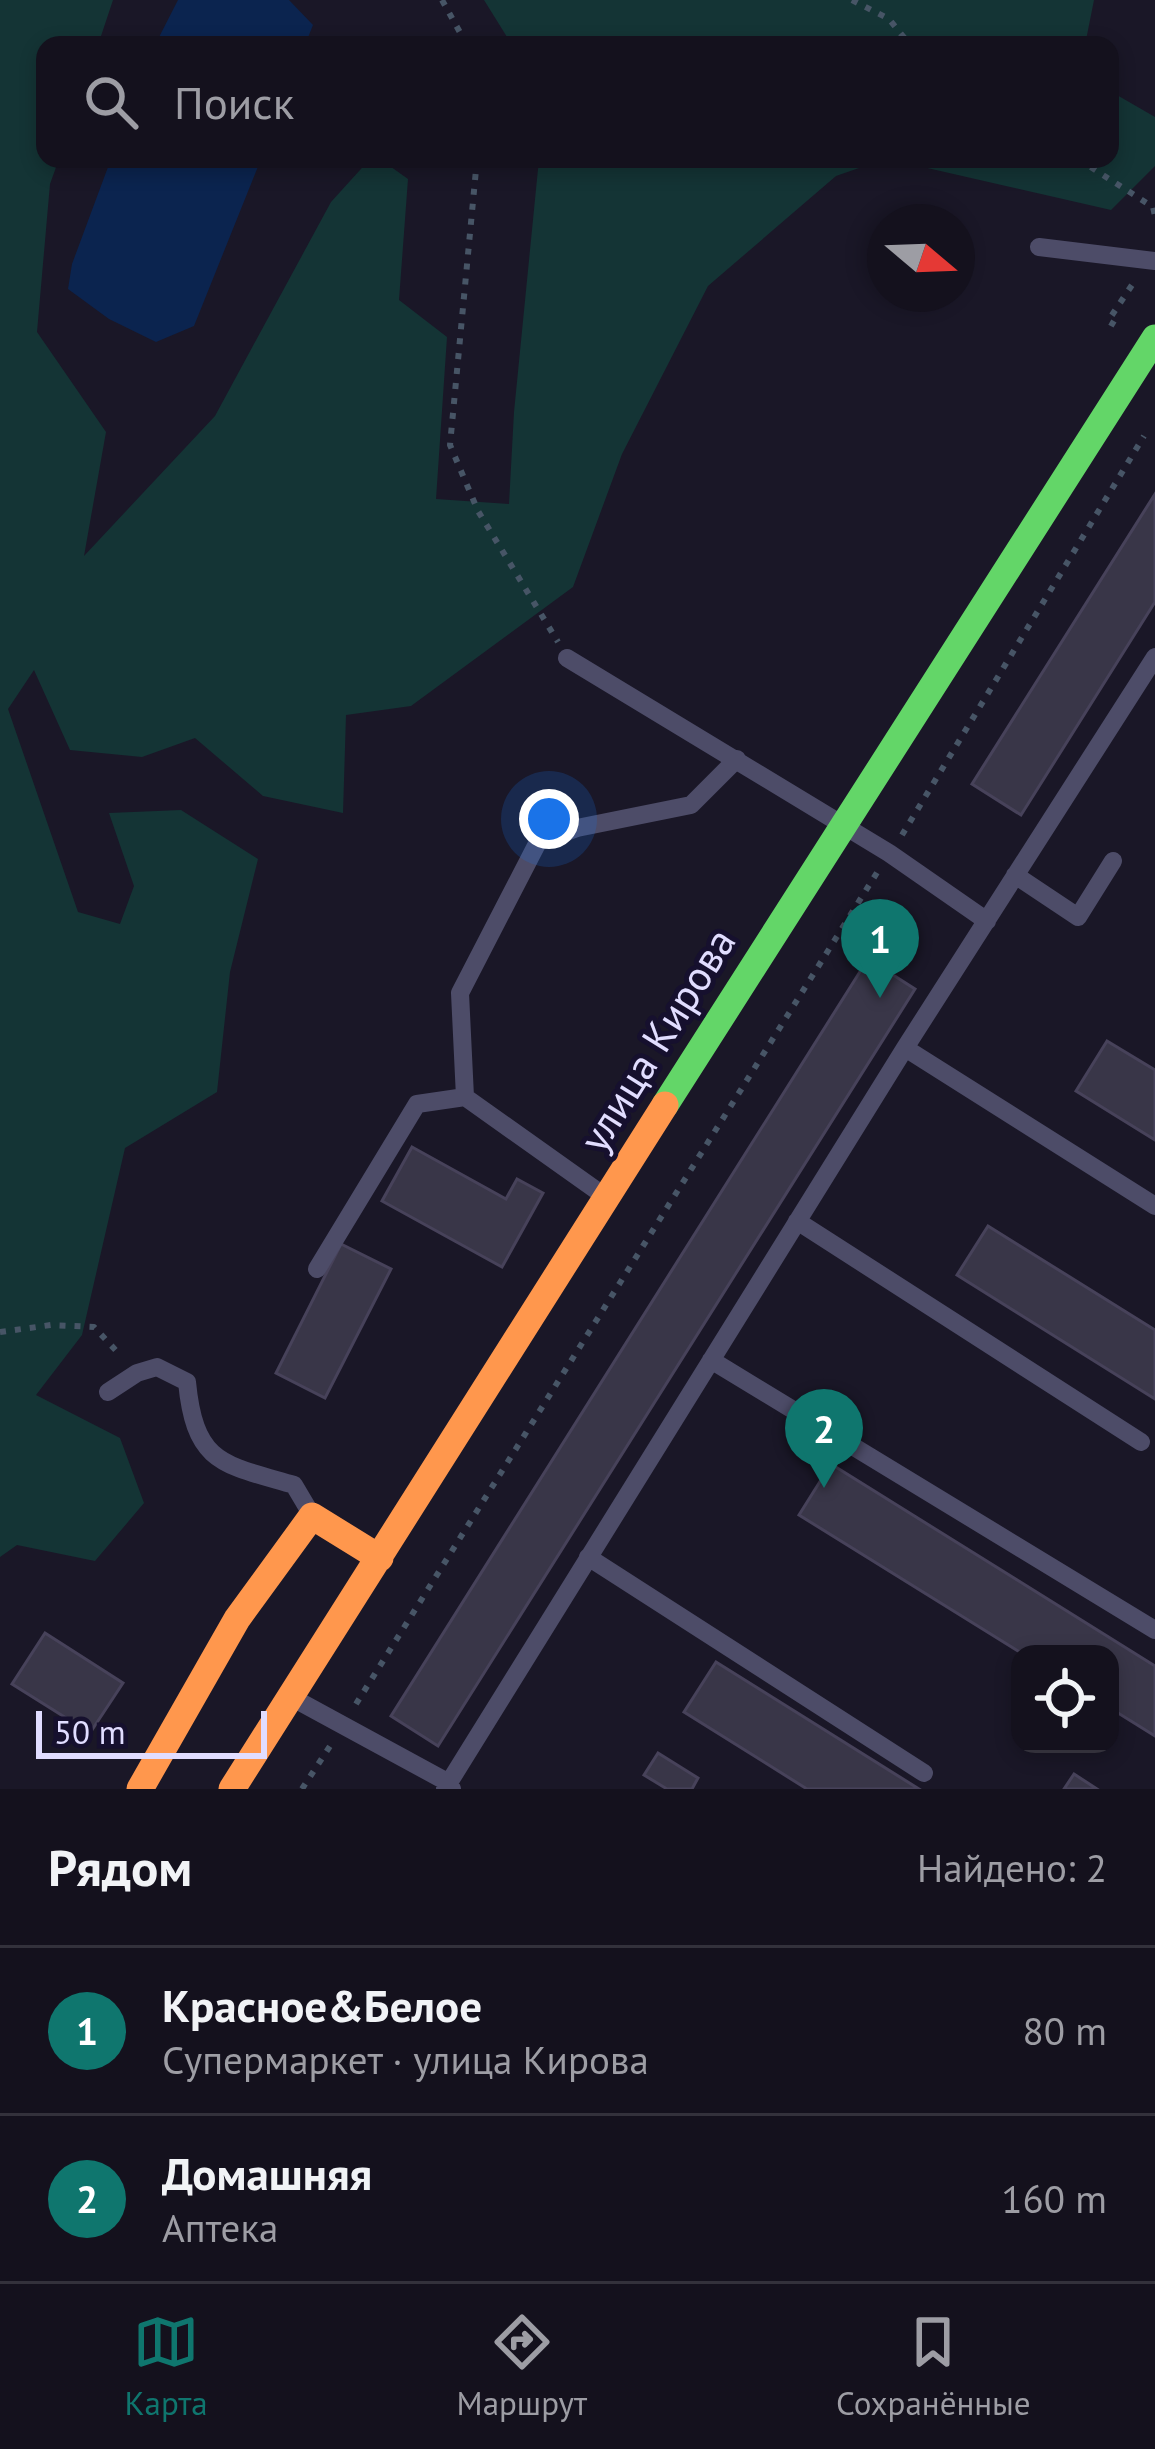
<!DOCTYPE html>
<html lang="ru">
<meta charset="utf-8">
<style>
:root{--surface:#14111d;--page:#211f2a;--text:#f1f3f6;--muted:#9d9da4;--line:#33313b;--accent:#0f766e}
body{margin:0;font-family:"PT Sans",sans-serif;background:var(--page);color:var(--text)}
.controls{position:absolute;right:36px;bottom:36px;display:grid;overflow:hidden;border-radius:24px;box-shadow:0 6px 18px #0003}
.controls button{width:108px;height:108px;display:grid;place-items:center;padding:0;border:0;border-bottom:3px solid var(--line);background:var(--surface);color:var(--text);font:60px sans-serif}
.compass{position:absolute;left:867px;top:204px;width:108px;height:108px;border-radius:50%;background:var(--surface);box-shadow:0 6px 18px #0003;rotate:109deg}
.scale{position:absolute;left:36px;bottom:30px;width:231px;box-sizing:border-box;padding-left:12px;border:6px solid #e1ddff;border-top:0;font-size:33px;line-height:42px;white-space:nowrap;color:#e1ddff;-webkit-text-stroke:9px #16102e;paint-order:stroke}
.you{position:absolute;left:549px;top:819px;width:42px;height:42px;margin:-30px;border:9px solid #fff;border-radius:50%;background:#1a73e8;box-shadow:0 0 0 18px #1a73e833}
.badge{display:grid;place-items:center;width:78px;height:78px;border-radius:50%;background:var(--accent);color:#fff;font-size:39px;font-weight:700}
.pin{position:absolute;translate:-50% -99px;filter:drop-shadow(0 3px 6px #0008)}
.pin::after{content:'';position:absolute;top:63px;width:42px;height:36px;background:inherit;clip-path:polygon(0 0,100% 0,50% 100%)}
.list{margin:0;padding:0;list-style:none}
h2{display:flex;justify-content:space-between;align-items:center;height:156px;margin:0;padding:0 48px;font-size:51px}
h2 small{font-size:39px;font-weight:400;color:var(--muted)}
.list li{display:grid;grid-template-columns:78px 1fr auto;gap:36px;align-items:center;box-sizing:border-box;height:168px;padding:0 48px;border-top:3px solid var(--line)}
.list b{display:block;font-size:45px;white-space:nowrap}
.list p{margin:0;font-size:39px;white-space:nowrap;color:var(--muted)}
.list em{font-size:39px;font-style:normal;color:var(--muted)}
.icon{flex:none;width:66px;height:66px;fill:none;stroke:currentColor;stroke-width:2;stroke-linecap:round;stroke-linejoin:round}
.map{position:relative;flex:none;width:1155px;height:1789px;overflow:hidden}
.search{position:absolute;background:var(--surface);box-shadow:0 6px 18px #0003;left:36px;right:36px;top:36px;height:132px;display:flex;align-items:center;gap:30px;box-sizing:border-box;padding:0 42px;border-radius:24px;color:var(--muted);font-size:45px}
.sheet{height:492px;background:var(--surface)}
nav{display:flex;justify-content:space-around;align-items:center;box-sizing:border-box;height:168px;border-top:3px solid var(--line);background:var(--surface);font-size:33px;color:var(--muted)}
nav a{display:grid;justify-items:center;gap:6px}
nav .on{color:var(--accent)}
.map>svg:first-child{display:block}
.green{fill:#143435}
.water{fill:#0b244f}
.building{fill:#393648;stroke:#47425a;stroke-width:3}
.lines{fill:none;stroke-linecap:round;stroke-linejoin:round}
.path{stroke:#475566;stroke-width:6;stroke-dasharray:6 9;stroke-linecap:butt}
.lane{stroke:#4d4c68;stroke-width:18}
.fast{stroke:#63d668;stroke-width:27}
.slow{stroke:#ff974d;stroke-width:27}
.labels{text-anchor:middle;stroke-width:10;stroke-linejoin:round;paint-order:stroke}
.street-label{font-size:42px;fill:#e1ddff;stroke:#16102e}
</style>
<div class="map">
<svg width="1155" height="1789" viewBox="0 0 1155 1789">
<rect width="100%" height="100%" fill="#1a1727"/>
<path class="green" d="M 0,0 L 113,0 L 98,45 L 45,45 L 45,159 L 59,159 L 50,184 L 37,332 L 106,432 L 84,556 L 215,416 L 331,202 L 370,159 L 380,159 L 408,179 L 399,300 L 447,337 L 436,499 L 509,504 L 514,412 L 539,159 L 885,159 L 836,176 L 708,286 L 622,454 L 573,587 L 411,706 L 346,715 L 343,813 L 263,796 L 195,738 L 142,757 L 70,750 L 34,670 L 8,709 L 78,912 L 120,924 L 134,886 L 109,813 L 181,810 L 258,859 L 230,972 L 217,1092 L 125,1148 L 82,1335 L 36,1395 L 120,1438 L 144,1503 L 95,1561 L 17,1545 L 0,1557 Z
M 484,0 L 1094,0 L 1085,45 L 512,45 Z
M 1110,91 L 1155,117 L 1155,166 L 1111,210 L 888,159 L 1110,159 Z"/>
<path class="water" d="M 178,0 L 289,0 L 313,25 L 305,45 L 155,45 Z
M 111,159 L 261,159 L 194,326 L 156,342 L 109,319 L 68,289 L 72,264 Z"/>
<path class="building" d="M 1155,494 L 1155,602 L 1021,815 L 972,784 Z
M 868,959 L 915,989 L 438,1746 L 391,1716 Z
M 1107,1041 L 1155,1070 L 1155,1140 L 1076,1091 Z
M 412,1147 L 506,1199 L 517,1179 L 543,1193 L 502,1267 L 382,1201 Z
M 988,1226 L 1155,1330 L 1155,1399 L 957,1275 Z
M 341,1244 L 391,1269 L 325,1398 L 276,1373 Z
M 831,1464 L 1155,1666 L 1155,1736 L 1110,1708 L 1110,1654 L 1023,1654 L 799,1515 Z
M 45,1633 L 123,1683 L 90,1733 L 12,1684 Z
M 716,1662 L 919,1789 L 807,1789 L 684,1712 Z
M 658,1753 L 698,1778 L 692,1789 L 667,1789 L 644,1775 Z
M 1074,1774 L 1097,1789 L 1064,1789 Z"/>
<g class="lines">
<path class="path" d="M 442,0 L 467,45
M 852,0 L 889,19 L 910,45
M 477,159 L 450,445 L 478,511 L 558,642
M 1078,159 L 1153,207 L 1155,216
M 1115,325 L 1108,321 L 1136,279
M 902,835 L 1144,436
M 0,1332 L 51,1325 L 94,1327 L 121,1356
M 356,1704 L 878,871
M 302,1789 L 330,1746"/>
<path class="lane" d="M 1039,247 L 1155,261
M 567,658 L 889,853 L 987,921
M 1015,875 L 1078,917 L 1113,861
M 905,1048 L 1155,1206
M 465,1097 L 460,993 L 538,842 L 577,828 L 691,805 L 737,759
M 797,1221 L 1141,1442
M 317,1269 L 417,1104 L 465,1097 L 603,1195
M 711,1360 L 1155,1630
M 108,1392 L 137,1373 L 157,1367 L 187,1382 C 195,1464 222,1464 294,1485 L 310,1512
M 588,1557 L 924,1773
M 291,1697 L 449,1783 L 452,1789
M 445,1789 L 905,1048 L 1155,657"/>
<path class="fast" d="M 665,1105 L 1155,338"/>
<path class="slow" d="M 140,1789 L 237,1619 L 312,1516 L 380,1558
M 232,1789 L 665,1105"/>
</g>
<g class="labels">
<g class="street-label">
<text transform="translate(657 1040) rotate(-58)" y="15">улица Кирова</text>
</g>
</g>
</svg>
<div class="controls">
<button><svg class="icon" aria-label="locate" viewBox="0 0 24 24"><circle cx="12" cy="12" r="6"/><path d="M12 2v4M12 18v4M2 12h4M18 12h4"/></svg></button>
</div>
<svg class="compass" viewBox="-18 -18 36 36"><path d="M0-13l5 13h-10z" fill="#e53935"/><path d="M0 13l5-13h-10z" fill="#9d9da4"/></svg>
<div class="scale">50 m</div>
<div class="you"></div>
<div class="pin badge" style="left:880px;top:998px">1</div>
<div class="pin badge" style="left:824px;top:1488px">2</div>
<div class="search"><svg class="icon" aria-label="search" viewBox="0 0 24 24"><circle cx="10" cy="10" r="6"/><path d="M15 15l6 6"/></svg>Поиск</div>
</div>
<section class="sheet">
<h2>Рядом<small>Найдено: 2</small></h2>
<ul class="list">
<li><span class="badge">1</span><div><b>Красное&amp;Белое</b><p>Супермаркет · улица Кирова</p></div><em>80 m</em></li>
<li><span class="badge">2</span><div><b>Домашняя</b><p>Аптека</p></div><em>160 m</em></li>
</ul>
</section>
<nav>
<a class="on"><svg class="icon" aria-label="map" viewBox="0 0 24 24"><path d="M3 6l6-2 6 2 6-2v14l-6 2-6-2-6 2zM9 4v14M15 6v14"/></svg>Карта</a>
<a><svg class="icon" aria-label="directions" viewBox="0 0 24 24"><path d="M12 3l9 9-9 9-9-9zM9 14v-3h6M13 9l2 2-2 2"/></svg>Маршрут</a>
<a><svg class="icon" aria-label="saved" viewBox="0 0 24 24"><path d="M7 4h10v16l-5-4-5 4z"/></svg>Сохранённые</a>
</nav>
